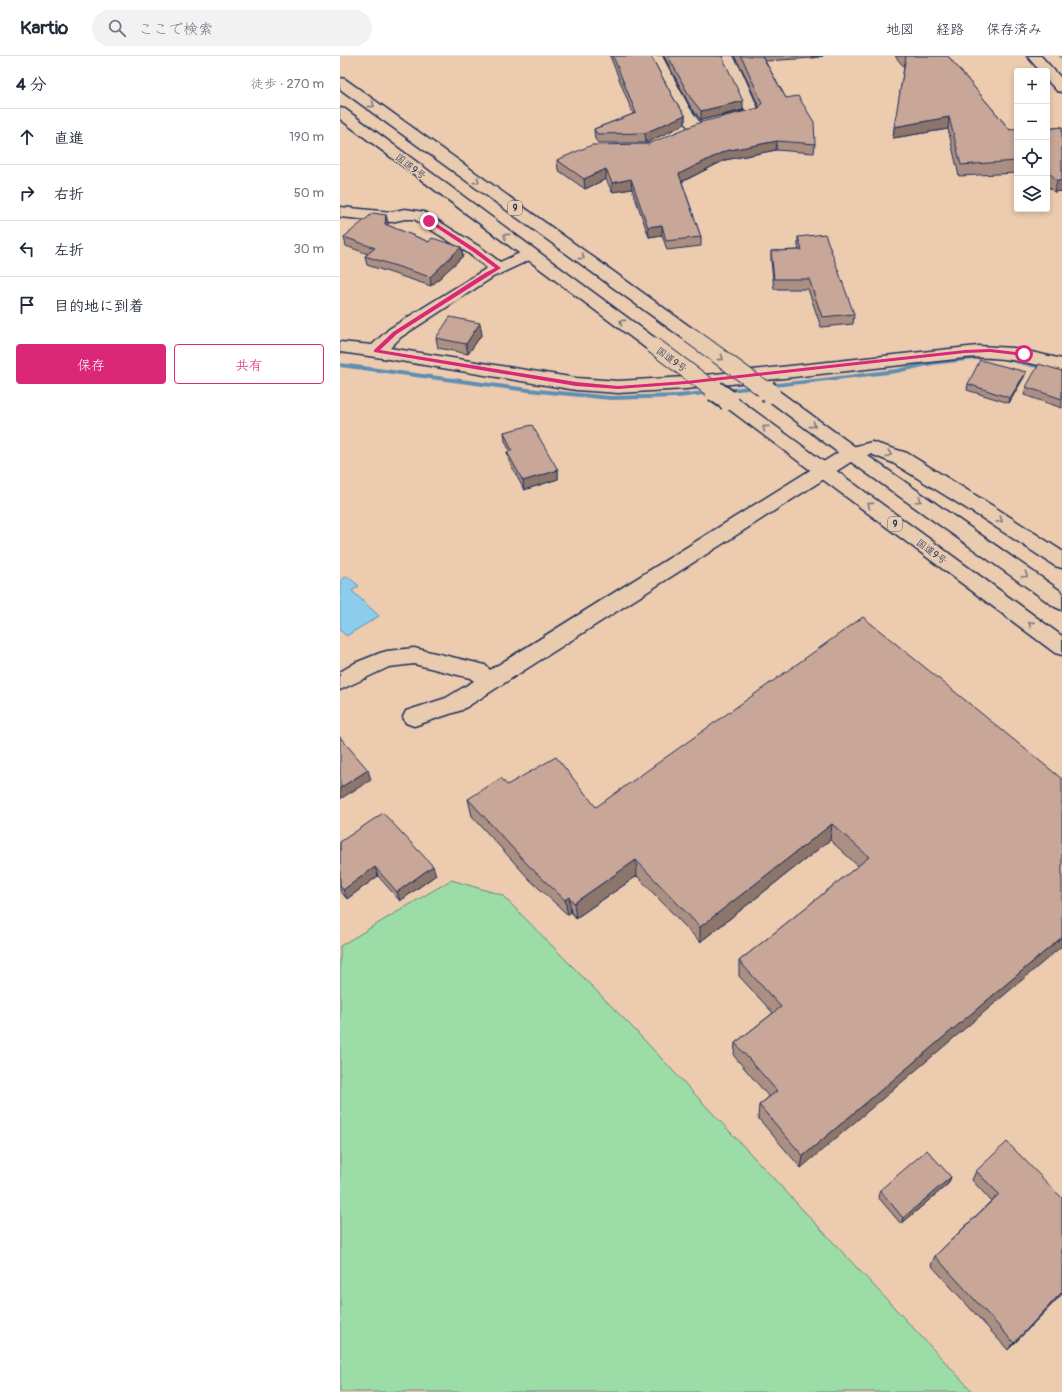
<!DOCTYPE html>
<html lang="ja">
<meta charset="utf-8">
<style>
:root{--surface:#fff;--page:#f2f2f3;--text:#1f2937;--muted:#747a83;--line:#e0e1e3;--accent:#db2777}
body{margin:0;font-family:Pangolin,"Klee One",sans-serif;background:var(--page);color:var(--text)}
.controls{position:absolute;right:12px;top:12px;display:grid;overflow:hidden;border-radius:4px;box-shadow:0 2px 6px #0003}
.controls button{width:36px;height:36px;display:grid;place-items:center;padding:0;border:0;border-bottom:1px solid var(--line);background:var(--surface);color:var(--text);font:20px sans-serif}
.stop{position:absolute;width:12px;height:12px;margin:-9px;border:3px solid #db2777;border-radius:50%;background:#fff}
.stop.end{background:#db2777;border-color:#fff;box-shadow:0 1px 4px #0008}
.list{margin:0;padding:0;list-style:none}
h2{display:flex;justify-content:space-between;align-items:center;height:52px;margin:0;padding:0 16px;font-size:17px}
h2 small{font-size:13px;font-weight:400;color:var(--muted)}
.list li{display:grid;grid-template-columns:26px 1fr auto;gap:12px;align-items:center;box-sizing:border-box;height:56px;padding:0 16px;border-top:1px solid var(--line)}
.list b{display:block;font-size:15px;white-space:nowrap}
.list em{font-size:13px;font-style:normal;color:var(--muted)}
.actions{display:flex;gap:8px;padding:12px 16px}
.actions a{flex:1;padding:9px 0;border:1px solid var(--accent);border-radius:4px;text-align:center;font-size:14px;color:var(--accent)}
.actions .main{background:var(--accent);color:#fff}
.icon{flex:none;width:22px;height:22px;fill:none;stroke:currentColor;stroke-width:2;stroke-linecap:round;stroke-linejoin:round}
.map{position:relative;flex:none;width:722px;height:1336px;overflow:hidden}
header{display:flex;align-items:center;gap:24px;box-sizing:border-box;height:56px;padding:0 20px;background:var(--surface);border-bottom:1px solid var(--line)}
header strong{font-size:19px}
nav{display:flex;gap:22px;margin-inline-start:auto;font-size:14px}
.search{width:280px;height:36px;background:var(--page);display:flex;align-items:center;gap:10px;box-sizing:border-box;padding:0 14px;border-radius:22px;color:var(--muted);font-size:15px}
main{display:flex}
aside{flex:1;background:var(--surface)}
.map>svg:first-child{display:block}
.green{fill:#9cdda7;stroke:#5c8682}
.water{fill:#8ccded;stroke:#5f8eb4}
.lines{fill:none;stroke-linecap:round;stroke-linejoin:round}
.stream{fill:#5f8eb4;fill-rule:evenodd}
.minor-casing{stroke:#1b2f5e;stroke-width:3}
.highway-casing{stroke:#1b2f5e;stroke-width:3}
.minor{fill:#e9ccb0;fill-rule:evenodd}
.highway{fill:#e9ccb0;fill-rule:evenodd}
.highway-bridge-far1-casing{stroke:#1b2f5e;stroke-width:18;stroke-linecap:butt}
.highway-bridge-casing{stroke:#1b2f5e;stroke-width:24;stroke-linecap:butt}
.highway-bridge-far1{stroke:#e9ccb0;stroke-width:16}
.highway-bridge{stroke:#e9ccb0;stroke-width:20}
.wall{fill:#ac8f83;stroke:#1b2f5e}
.shaded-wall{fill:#8c746a;stroke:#1b2f5e}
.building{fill:#c8a698;stroke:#1b2f5e}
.oneway{stroke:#787683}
.route{fill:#db2777}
.labels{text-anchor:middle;stroke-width:3;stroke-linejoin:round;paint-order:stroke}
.shield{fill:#e9ccb0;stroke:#595e77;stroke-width:1}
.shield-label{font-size:9px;font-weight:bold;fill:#1b2f5e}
.street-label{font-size:10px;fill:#1b2f5e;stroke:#e9ccb0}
</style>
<header>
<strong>Kartio</strong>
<div class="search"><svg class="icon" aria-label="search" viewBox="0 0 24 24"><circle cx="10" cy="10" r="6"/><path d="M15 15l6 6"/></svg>ここで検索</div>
<nav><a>地図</a><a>経路</a><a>保存済み</a></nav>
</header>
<main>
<aside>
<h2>4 分<small>徒歩 · 270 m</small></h2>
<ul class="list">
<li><svg class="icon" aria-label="ahead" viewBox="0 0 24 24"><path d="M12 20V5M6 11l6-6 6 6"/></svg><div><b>直進</b></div><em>190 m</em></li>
<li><svg class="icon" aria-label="right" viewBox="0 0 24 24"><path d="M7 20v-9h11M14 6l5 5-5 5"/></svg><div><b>右折</b></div><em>50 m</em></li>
<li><svg class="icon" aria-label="left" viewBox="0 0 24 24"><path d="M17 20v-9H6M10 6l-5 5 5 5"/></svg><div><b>左折</b></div><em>30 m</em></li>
<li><svg class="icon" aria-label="arrive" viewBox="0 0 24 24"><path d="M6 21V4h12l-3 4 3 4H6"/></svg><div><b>目的地に到着</b></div></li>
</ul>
<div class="actions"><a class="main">保存</a><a>共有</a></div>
</aside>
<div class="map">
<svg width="722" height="1336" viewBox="0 0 722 1336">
<rect width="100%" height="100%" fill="#eccbae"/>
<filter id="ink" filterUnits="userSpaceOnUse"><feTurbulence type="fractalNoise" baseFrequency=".025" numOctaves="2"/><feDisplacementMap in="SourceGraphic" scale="8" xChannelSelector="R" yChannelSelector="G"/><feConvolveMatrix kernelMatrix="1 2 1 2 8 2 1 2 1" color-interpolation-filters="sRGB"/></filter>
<g filter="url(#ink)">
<path class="green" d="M 111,824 L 162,839 L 292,971 L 633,1336 L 0,1336 L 0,890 Z"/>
<path class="water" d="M 7,520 L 19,530 L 12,535 L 39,560 L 6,580 L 0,574 L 0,525 Z"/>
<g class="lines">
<path class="stream" d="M 718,0 L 722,0 L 722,3 Z
M 640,299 L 644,301 L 643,303 L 592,309 L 557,317 L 338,342 L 271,344 L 188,336 L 0,311 L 0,307 L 188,332 L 271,340 L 338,338 L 483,322 L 557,313 L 592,305 Z
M 667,301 L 670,301 L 722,314 L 722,318 L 667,305 Z"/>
<defs>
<path id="minor" d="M 308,0 L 322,0 L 349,51 L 363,71 L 361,74 C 358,75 355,76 352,74 C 341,69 315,13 308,0 Z
M 379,0 L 393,0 L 402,16 L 420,57 L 418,60 L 388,67 L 383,66 L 381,63 L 383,60 L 405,55 L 388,16 Z
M 687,0 L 701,0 L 722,23 L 722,36 L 717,35 L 707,24 L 707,15 L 700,15 Z
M 0,151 L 51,156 L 65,153 L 84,156 L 140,191 L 160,206 L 184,195 L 190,193 L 196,195 L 198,198 L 196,201 L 153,221 L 61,281 L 50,292 L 236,322 L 278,325 L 346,321 L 638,290 L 674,292 L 722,303 L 722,315 C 689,306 659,300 625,302 L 346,333 L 278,337 L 236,334 L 36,301 L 0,296 L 0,286 L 32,289 L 49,273 L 147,212 L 128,197 L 74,163 L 65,163 L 51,166 L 0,161 Z
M 532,386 L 567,397 L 656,452 L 722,495 L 722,512 L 715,510 L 642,462 L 553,407 L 531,398 L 517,402 L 122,654 L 74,670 L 66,667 L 63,661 L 66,655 L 106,642 L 134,625 L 130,622 L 74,608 L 49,611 L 0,634 L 0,616 L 15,607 L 40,597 L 47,595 L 74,592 L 137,607 L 145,609 L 150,614 L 504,393 Z"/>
<path id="highway" d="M 0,22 L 5,23 L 356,275 L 359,279 L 356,283 L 350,284 L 344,283 L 0,33 Z
M 0,52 L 5,53 L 319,285 L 322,289 L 319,293 L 313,294 L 307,293 L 0,63 Z
M 430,331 L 436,333 L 518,393 L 722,536 L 722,554 L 715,551 L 504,401 L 424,341 L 421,337 L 424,333 Z
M 388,338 L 394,340 L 722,580 L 722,599 L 715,597 L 382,348 L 379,344 L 382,340 Z"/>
</defs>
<use href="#minor" class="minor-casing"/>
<use href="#highway" class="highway-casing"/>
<use href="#minor" class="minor"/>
<use href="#highway" class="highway"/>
<defs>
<path id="highway-bridge-far1" d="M 350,279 L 428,336
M 313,289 L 376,336"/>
<path id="highway-bridge" d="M 375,335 L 388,344
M 427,335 L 430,337"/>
</defs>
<use href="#highway-bridge-far1" class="highway-bridge-far1-casing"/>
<use href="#highway-bridge" class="highway-bridge-casing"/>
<use href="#highway-bridge-far1" class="highway-bridge-far1"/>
<use href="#highway-bridge" class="highway-bridge"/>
</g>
<path class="wall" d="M 270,0 L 311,0 L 334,43 L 345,59 L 345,68 L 306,87 L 258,87 L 255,83 L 254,73 L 293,58 Z
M 324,0 L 382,0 L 403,54 L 361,64 L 350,50 Z
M 394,0 L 483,0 L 472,2 L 425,5 L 446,42 L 475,88 L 474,97 L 436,94 L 385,104 L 342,126 L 361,181 L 361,190 L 327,194 L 322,179 L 309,181 L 292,133 L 272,136 L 266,123 L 245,133 L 218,114 L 217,104 L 308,88 L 419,52 L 419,51 L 403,15 Z
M 555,0 L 608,0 L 670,74 L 677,72 L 677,117 L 619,120 L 608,73 L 553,82 L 564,11 Z
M 722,71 L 722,135 L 714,136 L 707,129 L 707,73 Z
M 46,159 L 48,167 L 47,169 L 89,186 L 121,191 L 123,200 L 91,230 L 27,209 L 25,200 L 28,198 L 6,190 L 4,181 Z
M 458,181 L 514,258 L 513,268 L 481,271 L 468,233 L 434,233 L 431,205 L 431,195 L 459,194 L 458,190 Z
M 142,278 L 128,298 L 98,292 L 96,282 Z
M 722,315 L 722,352 L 684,339 L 686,331 Z
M 686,316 L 684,321 L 669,347 L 627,334 L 628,328 Z
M 164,376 L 218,414 L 218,423 L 184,434 L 169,405 L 167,396 L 170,396 L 165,385 Z
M 722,723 L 461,1112 L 418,1062 L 419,1049 L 429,1041 L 394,1000 L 395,987 L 433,957 L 399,920 L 399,905 L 518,810 L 490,784 L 360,886 L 297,820 L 236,862 L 231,856 L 228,859 L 191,825 L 132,760 L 128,743 L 167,729 L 256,751 Z
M 0,786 L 96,819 L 60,845 L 38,820 L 7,843 L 0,835 Z
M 636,1115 L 722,1142 L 722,1238 L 668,1294 L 591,1209 L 595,1200 L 651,1145 L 632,1124 Z
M 611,1121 L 608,1128 L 561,1168 L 538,1141 L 540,1134 Z"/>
<path class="shaded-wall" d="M 472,0 L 483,0 L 472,2 Z
M 403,45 L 403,54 L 361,64 L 361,55 Z
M 345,59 L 345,68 L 306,87 L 305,77 Z
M 609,61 L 608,73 L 553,82 L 554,71 Z
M 437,85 L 436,94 L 385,104 L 339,127 L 339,118 L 385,95 Z
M 266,113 L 266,123 L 245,133 L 244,123 Z
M 291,123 L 292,133 L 272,136 L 272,127 Z
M 722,124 L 722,135 L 714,136 L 717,125 Z
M 46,159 L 48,167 L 47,177 L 45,168 Z
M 322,169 L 322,179 L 309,181 L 308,171 Z
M 121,191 L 123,200 L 91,230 L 90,221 Z
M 140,267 L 142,278 L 128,298 L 126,288 Z
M 686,316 L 684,321 L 669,347 L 670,342 Z
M 218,414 L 218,423 L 184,434 L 183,425 Z
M 28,714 L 31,724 L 0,743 L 0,732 Z
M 492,768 L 490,784 L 360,886 L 360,871 Z
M 296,804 L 297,820 L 236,862 L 234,847 Z
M 93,810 L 96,819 L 60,845 L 57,836 Z
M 35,811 L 38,820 L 7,843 L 3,834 Z
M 229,841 L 231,856 L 228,859 L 225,844 Z
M 722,881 L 722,890 L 461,1112 L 463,1100 Z
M 611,1121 L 608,1128 L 561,1168 L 563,1162 Z
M 722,1236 L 722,1238 L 668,1294 L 674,1287 Z"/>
<path class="building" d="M 273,0 L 311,0 L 334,43 L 345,59 L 305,77 L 257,78 L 254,73 L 296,57 Z
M 328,0 L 382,0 L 403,45 L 361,55 L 350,41 Z
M 400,0 L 422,0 L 446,42 L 458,40 L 474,66 L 475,88 L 437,85 L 385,95 L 339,118 L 361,181 L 326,185 L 322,169 L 308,171 L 291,123 L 272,127 L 266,113 L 244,123 L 217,104 L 252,89 L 308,88 L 361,66 L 419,52 L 422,47 L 404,6 Z
M 566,0 L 608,0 L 670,74 L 677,72 L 677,105 L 621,109 L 609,61 L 554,71 Z
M 722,71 L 722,124 L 717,125 L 707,114 L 707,73 Z
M 33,157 L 46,159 L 45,168 L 89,186 L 92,182 L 121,191 L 90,221 L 25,200 L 35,192 L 4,181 Z
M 485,178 L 514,258 L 482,261 L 469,223 L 434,223 L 431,195 L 462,194 L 458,181 Z
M 110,261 L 140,267 L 126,288 L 96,282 Z
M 640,304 L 686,316 L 670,342 L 628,328 Z
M 699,308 L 722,315 L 722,343 L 686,331 Z
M 192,369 L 218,414 L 183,425 L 167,396 L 172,395 L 164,376 Z
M 523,561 L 722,723 L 722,881 L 463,1100 L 419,1049 L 437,1035 L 395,987 L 441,951 L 399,905 L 529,801 L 492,768 L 360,871 L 296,804 L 234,847 L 229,841 L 225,844 L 188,809 L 128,743 L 161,722 L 167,729 L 216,701 L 256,751 Z
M 0,681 L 28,714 L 0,732 Z
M 43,757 L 93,810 L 57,836 L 35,811 L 3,834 L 0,830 L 0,786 Z
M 667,1086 L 722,1142 L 722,1236 L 674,1287 L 595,1200 L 659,1138 L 636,1115 Z
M 587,1094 L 611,1121 L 563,1162 L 540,1134 Z"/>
<defs><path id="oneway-chevron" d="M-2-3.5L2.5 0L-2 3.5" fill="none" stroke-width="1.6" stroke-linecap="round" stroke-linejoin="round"/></defs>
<g class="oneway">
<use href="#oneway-chevron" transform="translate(32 49) rotate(36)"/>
<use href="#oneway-chevron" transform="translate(137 125) rotate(36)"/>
<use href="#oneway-chevron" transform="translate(166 180) rotate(-143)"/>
<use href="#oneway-chevron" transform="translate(242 201) rotate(36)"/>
<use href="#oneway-chevron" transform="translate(282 266) rotate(-144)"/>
<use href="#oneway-chevron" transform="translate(381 302) rotate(36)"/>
<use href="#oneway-chevron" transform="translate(473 369) rotate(36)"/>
<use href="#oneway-chevron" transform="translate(425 372) rotate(-143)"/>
<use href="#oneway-chevron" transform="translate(549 398) rotate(19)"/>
<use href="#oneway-chevron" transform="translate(579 444) rotate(35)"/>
<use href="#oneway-chevron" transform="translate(530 449) rotate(-144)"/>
<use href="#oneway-chevron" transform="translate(660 464) rotate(33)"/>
<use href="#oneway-chevron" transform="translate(685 519) rotate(35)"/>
<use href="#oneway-chevron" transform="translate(691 568) rotate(-144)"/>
</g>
</g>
<path class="route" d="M 88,164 L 91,164 L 136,193 L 161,212 L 57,278 L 40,294 L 236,326 L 278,330 L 346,325 L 625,294 L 650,293 L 684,297 L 686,298 L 684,300 L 650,296 L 625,297 L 346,328 L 278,333 L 236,330 L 34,296 L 34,294 L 53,276 L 145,217 L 155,212 L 132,195 L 88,166 Z"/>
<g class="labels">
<g class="shield">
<rect x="168" y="145" width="14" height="14" rx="3"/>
<rect x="548" y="461" width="14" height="14" rx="3"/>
</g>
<g class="shield-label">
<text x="175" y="155">9</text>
<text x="555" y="471">9</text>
</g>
<g class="street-label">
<text transform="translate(71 110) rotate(37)" y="4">国道9号</text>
<text transform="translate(332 303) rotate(36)" y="4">国道9号</text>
<text transform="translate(592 495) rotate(36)" y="4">国道9号</text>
</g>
</g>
</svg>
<div class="controls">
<button>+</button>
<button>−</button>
<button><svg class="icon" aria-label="locate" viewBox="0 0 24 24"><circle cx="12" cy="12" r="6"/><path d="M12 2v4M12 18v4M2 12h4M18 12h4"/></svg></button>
<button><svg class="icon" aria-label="layers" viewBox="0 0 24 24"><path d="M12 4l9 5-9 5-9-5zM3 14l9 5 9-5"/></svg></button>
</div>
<div class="stop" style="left:684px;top:298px"></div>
<div class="stop end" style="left:89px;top:165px"></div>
</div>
</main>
